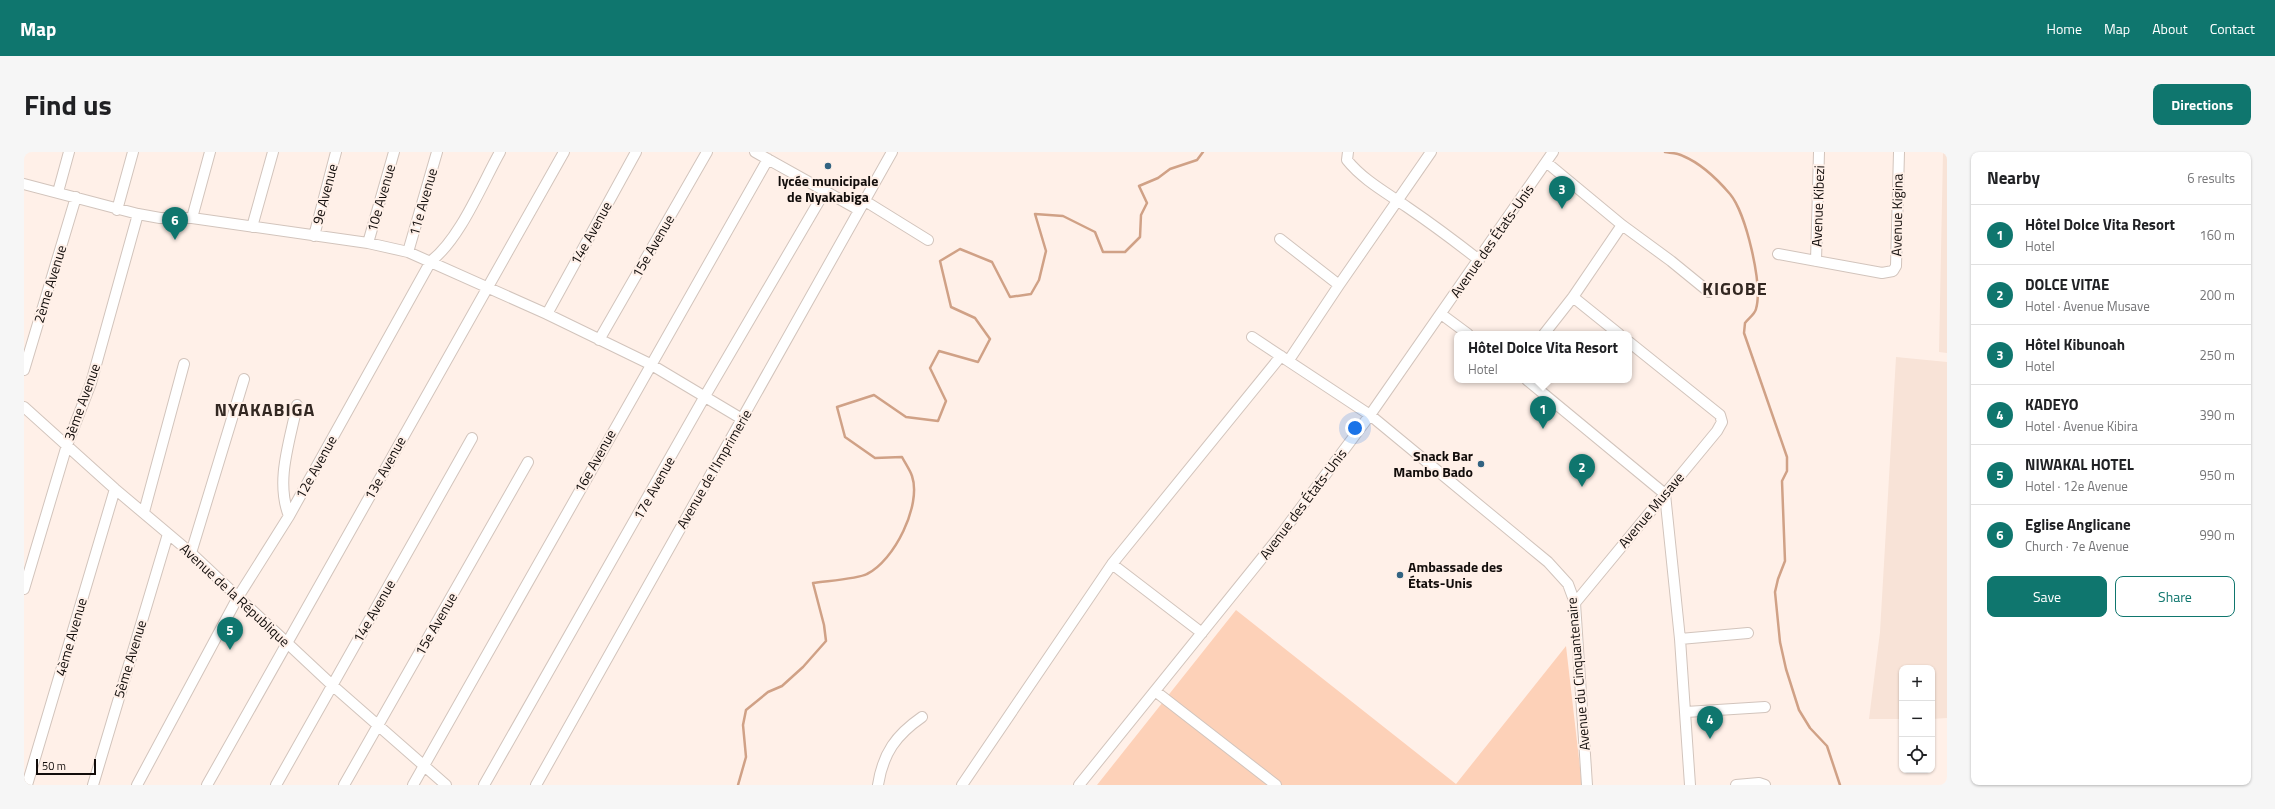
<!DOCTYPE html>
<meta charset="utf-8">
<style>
:root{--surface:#fff;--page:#f6f6f6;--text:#202124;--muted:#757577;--line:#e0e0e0;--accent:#0f766e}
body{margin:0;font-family:"Titillium Web",sans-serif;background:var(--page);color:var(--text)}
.controls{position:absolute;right:12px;bottom:12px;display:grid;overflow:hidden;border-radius:8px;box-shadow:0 1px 3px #0004}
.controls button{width:36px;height:36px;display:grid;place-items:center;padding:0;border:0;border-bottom:1px solid var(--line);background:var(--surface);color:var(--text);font:20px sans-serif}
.scale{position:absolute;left:12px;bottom:10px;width:60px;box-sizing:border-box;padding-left:4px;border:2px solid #120d0b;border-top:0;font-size:11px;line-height:14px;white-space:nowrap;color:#120d0b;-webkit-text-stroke:3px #fff0e8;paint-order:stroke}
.you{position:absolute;left:1331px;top:276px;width:14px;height:14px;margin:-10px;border:3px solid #fff;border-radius:50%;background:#1a73e8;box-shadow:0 0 0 6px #1a73e833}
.badge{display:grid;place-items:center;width:26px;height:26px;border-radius:50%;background:var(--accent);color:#fff;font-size:13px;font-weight:700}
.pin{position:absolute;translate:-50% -33px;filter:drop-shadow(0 1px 2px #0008)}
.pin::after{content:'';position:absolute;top:21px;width:14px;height:12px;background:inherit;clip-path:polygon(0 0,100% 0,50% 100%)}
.popup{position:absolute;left:1430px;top:179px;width:178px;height:52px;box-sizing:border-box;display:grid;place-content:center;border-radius:8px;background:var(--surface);filter:drop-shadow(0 1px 3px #0005);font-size:13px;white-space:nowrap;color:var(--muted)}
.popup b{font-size:15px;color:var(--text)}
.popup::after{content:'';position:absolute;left:50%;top:100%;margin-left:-8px;border:8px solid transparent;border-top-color:var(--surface)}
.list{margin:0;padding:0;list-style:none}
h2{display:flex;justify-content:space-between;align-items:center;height:52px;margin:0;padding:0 16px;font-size:17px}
h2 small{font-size:13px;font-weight:400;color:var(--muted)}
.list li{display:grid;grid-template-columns:26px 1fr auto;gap:12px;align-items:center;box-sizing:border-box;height:60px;padding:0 16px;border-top:1px solid var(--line)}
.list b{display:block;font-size:15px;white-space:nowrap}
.list p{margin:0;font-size:13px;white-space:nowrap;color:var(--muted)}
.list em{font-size:13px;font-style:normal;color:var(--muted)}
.actions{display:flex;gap:8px;padding:12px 16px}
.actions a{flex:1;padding:9px 0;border:1px solid var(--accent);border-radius:8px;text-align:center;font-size:14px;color:var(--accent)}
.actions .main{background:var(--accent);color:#fff}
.icon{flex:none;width:22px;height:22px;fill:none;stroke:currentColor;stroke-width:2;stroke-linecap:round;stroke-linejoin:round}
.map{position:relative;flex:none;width:1923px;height:633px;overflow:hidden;border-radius:8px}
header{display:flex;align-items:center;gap:24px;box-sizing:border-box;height:56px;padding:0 20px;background:var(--accent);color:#fff}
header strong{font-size:19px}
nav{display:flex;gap:22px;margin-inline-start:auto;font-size:14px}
.intro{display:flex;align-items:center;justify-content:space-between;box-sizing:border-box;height:96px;padding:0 24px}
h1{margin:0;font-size:28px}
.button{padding:10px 18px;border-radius:8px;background:var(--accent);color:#fff;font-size:14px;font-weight:700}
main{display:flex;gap:24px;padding:0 24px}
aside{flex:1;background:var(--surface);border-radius:8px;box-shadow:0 1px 3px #0004}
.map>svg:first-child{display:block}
.built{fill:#f8e3d7}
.green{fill:#fdd1b8}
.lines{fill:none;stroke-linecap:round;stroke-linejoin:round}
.stream{stroke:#d0a186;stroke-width:2.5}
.minor-casing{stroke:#d2c4bc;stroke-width:12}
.minor{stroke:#fff;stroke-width:10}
.poi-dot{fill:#326381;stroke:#fff0e8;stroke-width:1.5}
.labels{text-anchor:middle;stroke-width:4;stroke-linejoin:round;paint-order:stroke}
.poi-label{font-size:14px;font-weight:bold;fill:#120d0b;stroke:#fff0e8}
.street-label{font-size:14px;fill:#120d0b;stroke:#fff0e8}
.district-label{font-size:18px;font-weight:bold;letter-spacing:1px;fill:#332822;stroke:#fff0e8}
</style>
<header>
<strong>Map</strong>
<nav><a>Home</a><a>Map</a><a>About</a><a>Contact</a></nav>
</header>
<div class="intro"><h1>Find us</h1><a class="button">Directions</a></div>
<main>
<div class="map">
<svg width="1923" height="633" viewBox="0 0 1923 633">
<rect width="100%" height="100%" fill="#fff0e8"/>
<path class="built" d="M 1919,0 L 1923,0 L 1923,201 L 1915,200 Z
M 1872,205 L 1923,210 L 1923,566 L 1908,567 L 1908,516 L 1878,516 L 1878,567 L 1845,567 L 1856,480 Z"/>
<path class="green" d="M 1212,458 L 1432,632 L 1542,494 L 1558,633 L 1073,633 Z"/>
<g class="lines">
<path class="stream" d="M 1641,0 C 1647,1 1654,1 1659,4 C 1676,11 1694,28 1706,42 C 1722,61 1739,133 1732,157 C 1731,162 1724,167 1721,171 L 1720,181 L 1763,305 L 1763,319 L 1758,329 L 1761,409 L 1754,427 L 1751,440 L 1756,490 L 1762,517 L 1775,558 L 1786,576 L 1803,594 L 1816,633
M 714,633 L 722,605 L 719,573 L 722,558 L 744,540 L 758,534 L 779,515 L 802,489 L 800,473 L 789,431 C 801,429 834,427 843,422 C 870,409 898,353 888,324 C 886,318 881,311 878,305 L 851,306 L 821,285 L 813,255 L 850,243 L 882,265 L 914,269 L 922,249 L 906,216 L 915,199 L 954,210 L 966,187 L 951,166 L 927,155 L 916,109 L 936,97 L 968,110 L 986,145 L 1007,142 L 1015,128 L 1022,99 L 1011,62 L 1039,64 L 1071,80 L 1079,100 L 1101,100 L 1116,85 L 1117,63 L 1123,51 L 1115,34 L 1134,26 L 1146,17 L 1173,8 L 1179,0"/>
<defs>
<path id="minor" d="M 731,0 L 835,58
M 1324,0 L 1323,8 C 1339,28 1363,41 1383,55 C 1408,72 1432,90 1455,108
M 1522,10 L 1598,73 L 1647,109 L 1685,140
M 0,32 L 114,62 L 136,66 L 168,66 L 344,91 L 384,100 L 523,162 L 626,212 L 718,267
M 34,40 L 45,0
M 841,49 L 904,88
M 93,58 L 109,0
M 168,66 L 186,0
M 228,75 L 249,0
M 290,84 L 312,0
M 1256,87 L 1315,133
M 344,91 L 370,0
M 384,100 L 413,0
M 1754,102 L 1858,121 L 1869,119 L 1872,114 L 1875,0
M 1792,109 L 1795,0
M 1549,145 L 1595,182
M 523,162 L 612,0
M 1417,162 L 1444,182
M 1520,182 L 1549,145 L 1598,73
M 1228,185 L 1346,263 L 1524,410 L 1544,432 L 1551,451 L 1563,633
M 575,188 L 683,0
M 1265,208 L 1315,133 L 1407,0
M 0,218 L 52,45
M 1503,228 L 1641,342 L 1656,487 L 1666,633
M 0,255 L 91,337 L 167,401 L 308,533 L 422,633
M 120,360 L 160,212
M 265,364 C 251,329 266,289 273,253
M 167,401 L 220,227
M 1088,412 L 1178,481
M 0,437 L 43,293 L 67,231 L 114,62
M 1551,451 L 1693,279 L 1698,270 L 1696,263 L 1605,190
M 1656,487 L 1724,481
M 1131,539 L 1252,633
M 1662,560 L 1741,555
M 3,633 L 91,337
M 69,633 L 144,382
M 113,633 L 214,445 L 265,364 L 407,109 C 436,87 458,32 476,0
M 183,633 L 540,0
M 252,633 L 448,286
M 320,633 L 504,310
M 389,633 L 744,7
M 460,633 L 681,244 L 801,39
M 512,633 L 868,0
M 854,633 C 859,601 872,583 898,565
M 938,633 L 1088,412 L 1257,204
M 1055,633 L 1255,385 L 1346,263 L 1529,0
M 1712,633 L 1735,631 L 1741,633"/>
</defs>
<use href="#minor" class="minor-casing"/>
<use href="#minor" class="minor"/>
</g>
<g class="poi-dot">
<circle cx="804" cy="14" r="4"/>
<circle cx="1457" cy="312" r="4"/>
<circle cx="1376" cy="423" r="4"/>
</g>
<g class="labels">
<g class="poi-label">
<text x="804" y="34">lycée municipale<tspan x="804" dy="16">de Nyakabiga</tspan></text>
<text x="1449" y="309" text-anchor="end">Snack Bar<tspan x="1449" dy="16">Mambo Bado</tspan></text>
<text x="1384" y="420" text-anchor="start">Ambassade des<tspan x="1384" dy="16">États-Unis</tspan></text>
</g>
<g class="street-label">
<text transform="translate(301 42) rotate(-75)" y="5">9e Avenue</text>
<text transform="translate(357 46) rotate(-74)" y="5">10e Avenue</text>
<text transform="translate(399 50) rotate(-74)" y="5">11e Avenue</text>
<text transform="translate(1794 54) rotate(-88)" y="5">Avenue Kibezi</text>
<text transform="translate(1873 63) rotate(-89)" y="5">Avenue Kigina</text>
<text transform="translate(567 81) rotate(-61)" y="5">14e Avenue</text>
<text transform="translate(1468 89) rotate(-55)" y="5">Avenue des États-Unis</text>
<text transform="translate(629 94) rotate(-60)" y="5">15e Avenue</text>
<text transform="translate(26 132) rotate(-73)" y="5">2ème Avenue</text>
<text transform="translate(58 250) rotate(-70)" y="5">3ème Avenue</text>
<text transform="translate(571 309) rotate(-61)" y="5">16e Avenue</text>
<text transform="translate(292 315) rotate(-61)" y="5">12e Avenue</text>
<text transform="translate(361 316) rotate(-61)" y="5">13e Avenue</text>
<text transform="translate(690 317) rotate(-60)" y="5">Avenue de l'Imprimerie</text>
<text transform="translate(630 336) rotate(-61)" y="5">17e Avenue</text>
<text transform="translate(1279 352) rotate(-53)" y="5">Avenue des États-Unis</text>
<text transform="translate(1627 358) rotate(-50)" y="5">Avenue Musave</text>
<text transform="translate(211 443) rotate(43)" y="5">Avenue de la République</text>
<text transform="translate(350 459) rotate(-60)" y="5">14e Avenue</text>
<text transform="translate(412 472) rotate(-60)" y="5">15e Avenue</text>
<text transform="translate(47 485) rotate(-74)" y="5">4ème Avenue</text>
<text transform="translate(106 507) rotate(-73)" y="5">5ème Avenue</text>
<text transform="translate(1554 522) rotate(-95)" y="5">Avenue du Cinquantenaire</text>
</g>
<g class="district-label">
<text x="1711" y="143">KIGOBE</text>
<text x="241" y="264">NYAKABIGA</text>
</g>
</g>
</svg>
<div class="controls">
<button>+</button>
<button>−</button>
<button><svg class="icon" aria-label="locate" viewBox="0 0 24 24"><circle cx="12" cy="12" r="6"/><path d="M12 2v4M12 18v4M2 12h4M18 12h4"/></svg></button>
</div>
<div class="scale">50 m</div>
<div class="you"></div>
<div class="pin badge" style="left:1519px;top:277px">1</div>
<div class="popup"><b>Hôtel Dolce Vita Resort</b>Hotel</div>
<div class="pin badge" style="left:1558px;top:335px">2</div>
<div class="pin badge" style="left:1538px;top:57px">3</div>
<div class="pin badge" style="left:1686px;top:587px">4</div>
<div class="pin badge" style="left:206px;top:498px">5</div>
<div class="pin badge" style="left:151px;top:88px">6</div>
</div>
<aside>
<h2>Nearby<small>6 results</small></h2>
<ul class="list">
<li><span class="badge">1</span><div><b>Hôtel Dolce Vita Resort</b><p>Hotel</p></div><em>160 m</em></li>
<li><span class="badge">2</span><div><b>DOLCE VITAE</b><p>Hotel · Avenue Musave</p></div><em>200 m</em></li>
<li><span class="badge">3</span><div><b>Hôtel Kibunoah</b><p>Hotel</p></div><em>250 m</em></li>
<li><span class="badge">4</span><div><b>KADEYO</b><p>Hotel · Avenue Kibira</p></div><em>390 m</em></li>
<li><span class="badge">5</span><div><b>NIWAKAL HOTEL</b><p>Hotel · 12e Avenue</p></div><em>950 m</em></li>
<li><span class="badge">6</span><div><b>Eglise Anglicane</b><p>Church · 7e Avenue</p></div><em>990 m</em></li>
</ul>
<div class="actions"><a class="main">Save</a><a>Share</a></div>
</aside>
</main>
